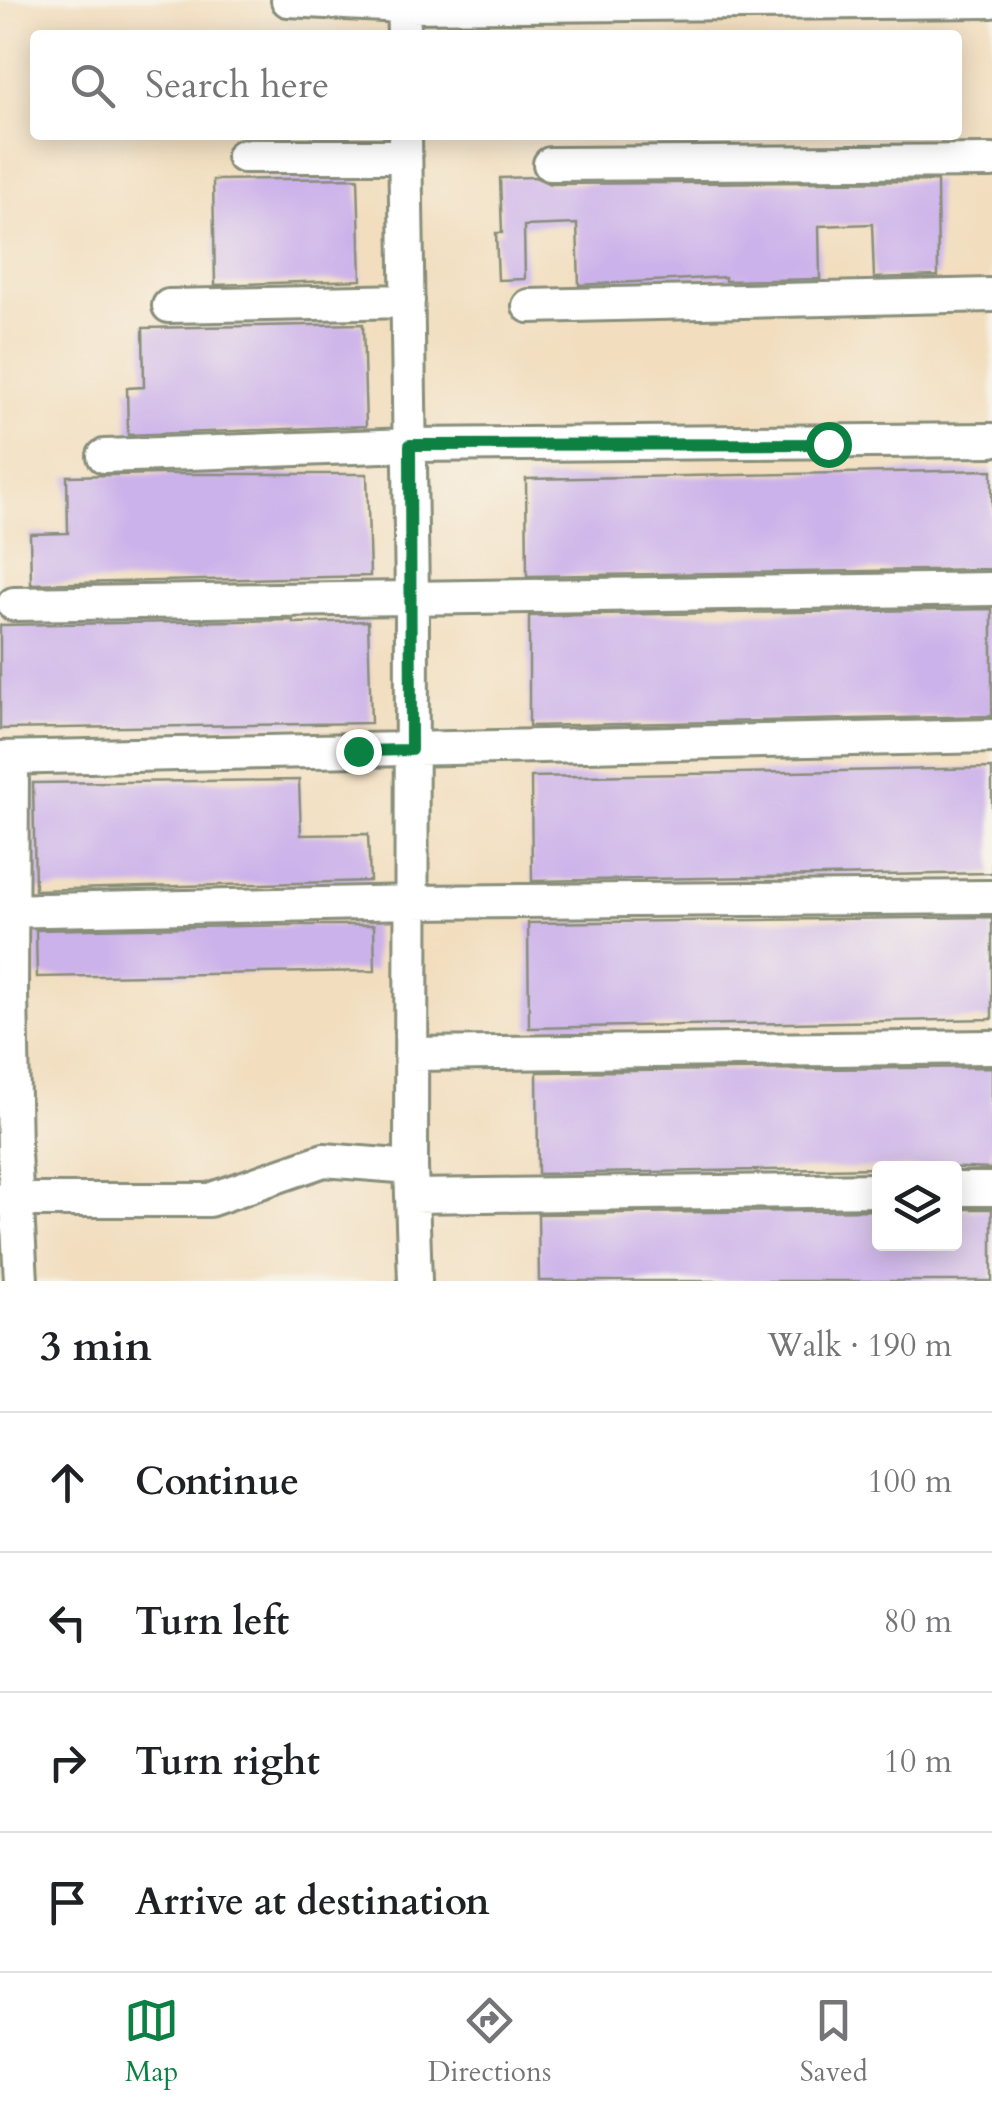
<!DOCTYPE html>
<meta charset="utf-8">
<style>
:root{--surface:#fff;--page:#f2f2f2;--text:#202124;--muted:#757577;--line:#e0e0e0;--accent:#0b8043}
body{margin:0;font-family:Cardo,serif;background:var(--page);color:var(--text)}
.controls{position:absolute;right:30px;bottom:30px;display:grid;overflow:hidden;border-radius:10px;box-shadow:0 5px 25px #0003}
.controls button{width:90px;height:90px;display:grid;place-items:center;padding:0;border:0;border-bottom:2px solid var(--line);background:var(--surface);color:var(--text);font:50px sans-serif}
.stop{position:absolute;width:30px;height:30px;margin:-22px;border:8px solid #0b8043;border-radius:50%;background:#fff}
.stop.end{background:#0b8043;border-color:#fff;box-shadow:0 2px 10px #0008}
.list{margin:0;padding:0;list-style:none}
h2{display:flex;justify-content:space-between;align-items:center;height:130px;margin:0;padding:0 40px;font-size:42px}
h2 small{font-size:32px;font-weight:400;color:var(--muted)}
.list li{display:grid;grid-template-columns:65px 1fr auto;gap:30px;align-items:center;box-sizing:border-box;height:140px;padding:0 40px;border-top:2px solid var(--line)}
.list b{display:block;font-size:38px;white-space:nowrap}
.list em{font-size:32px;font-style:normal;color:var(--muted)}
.icon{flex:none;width:55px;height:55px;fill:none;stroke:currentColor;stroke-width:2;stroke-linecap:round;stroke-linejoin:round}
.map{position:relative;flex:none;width:992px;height:1281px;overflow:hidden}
.search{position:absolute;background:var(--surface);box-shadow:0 5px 25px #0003;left:30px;right:30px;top:30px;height:110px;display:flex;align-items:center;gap:25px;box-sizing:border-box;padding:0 35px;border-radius:10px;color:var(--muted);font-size:38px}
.sheet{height:690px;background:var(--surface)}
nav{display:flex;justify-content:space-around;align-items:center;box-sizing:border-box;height:140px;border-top:2px solid var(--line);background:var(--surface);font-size:28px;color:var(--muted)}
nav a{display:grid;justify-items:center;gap:5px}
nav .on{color:var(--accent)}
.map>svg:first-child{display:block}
.building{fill:#ccb2ea}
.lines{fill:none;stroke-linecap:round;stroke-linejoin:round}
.minor-casing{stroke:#888e7a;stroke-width:38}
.minor{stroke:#fff;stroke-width:32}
.route{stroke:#0b8043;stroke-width:12}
</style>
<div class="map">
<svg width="992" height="1281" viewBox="0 0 992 1281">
<rect width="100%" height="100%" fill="#f7f3e8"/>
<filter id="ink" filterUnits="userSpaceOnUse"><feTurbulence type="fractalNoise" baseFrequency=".01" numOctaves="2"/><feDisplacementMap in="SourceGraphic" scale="20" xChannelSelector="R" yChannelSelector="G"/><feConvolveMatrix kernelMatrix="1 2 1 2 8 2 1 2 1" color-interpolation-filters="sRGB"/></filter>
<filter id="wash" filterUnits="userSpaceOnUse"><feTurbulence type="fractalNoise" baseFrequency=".0048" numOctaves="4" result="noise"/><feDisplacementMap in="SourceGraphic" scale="40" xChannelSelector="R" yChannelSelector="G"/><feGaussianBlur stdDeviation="2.25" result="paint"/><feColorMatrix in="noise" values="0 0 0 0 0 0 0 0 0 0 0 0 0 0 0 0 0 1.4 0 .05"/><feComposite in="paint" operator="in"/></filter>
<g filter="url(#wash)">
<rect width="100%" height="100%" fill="#f2debf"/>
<g id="blocks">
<path class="building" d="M 535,177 L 550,184 L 937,181 L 938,276 L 874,278 L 872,224 L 819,226 L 820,279 L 725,281 L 725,277 L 579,285 L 577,224 L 524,226 L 525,279 L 498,280 L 496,233 L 502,233 L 500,178 Z
M 358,178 L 361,280 L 215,285 L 213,180 Z
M 363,324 L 366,426 L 128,435 L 127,388 L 144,387 L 143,328 Z
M 992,470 L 992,569 L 527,576 L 526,479 Z
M 162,474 L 367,474 L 370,576 L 31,584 L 30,534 L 68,533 L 67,476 Z
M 992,609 L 992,716 L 529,726 L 529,616 Z
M 293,620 L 293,623 L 368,621 L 371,723 L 0,729 L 0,625 Z
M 992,768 L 992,873 L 532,881 L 531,777 Z
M 299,780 L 301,835 L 368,834 L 370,881 L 35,890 L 33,783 Z
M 992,917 L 992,1019 L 529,1028 L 528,923 Z
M 297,925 L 374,925 L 375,971 L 37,977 L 36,930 Z
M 992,1067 L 992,1169 L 937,1167 L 538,1174 L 537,1072 Z
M 954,1209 L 992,1209 L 992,1281 L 539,1281 L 538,1214 L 880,1210 L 880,1244 L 954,1244 Z"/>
</g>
</g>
<g filter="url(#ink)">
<use href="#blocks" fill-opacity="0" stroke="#888e7a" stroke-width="2.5"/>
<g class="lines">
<defs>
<path id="minor" d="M 288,0 L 403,6 L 992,1
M 403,0 L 404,35
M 405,135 L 412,597 L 411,1167 L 415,1281
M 243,156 L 405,156
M 550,164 L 992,161
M 169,306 L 408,301
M 529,306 L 992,295
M 104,456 L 410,445 L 992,440
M 14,604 L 992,589
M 0,758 L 992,736
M 12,758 L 11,993 L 14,1152 L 21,1281
M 0,911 L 413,902 L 992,897
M 411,1054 L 992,1047
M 954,1189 L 992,1189
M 412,1196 L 880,1190
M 0,1200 L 209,1200 L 324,1160 L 411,1167"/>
</defs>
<use href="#minor" class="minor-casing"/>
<use href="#minor" class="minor"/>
</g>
</g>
<g class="lines" filter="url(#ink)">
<path class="route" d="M 358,751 L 411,750 L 410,445 L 828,444"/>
</g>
</svg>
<div class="controls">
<button><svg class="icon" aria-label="layers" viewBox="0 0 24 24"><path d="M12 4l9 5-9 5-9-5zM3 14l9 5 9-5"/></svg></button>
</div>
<div class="stop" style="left:828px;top:444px"></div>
<div class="stop end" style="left:358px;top:751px"></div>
<div class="search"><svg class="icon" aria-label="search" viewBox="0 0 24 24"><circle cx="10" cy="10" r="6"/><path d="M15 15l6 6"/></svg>Search here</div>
</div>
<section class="sheet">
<h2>3 min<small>Walk · 190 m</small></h2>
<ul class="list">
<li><svg class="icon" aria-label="ahead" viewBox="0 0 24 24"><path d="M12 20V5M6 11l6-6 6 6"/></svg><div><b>Continue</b></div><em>100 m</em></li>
<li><svg class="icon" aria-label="left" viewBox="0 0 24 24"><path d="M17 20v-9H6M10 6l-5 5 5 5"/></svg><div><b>Turn left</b></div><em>80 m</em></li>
<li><svg class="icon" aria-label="right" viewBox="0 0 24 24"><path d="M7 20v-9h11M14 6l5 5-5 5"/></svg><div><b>Turn right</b></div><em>10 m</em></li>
<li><svg class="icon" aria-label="arrive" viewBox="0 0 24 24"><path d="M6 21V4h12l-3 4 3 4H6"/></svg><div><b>Arrive at destination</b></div></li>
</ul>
</section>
<nav>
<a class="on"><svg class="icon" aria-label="map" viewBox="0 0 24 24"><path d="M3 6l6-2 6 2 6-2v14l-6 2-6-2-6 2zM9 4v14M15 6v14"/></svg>Map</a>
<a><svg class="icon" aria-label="directions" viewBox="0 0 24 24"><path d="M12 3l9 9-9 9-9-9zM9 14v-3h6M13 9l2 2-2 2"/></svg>Directions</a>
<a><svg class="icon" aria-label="saved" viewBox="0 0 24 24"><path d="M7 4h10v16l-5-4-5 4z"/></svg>Saved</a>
</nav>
